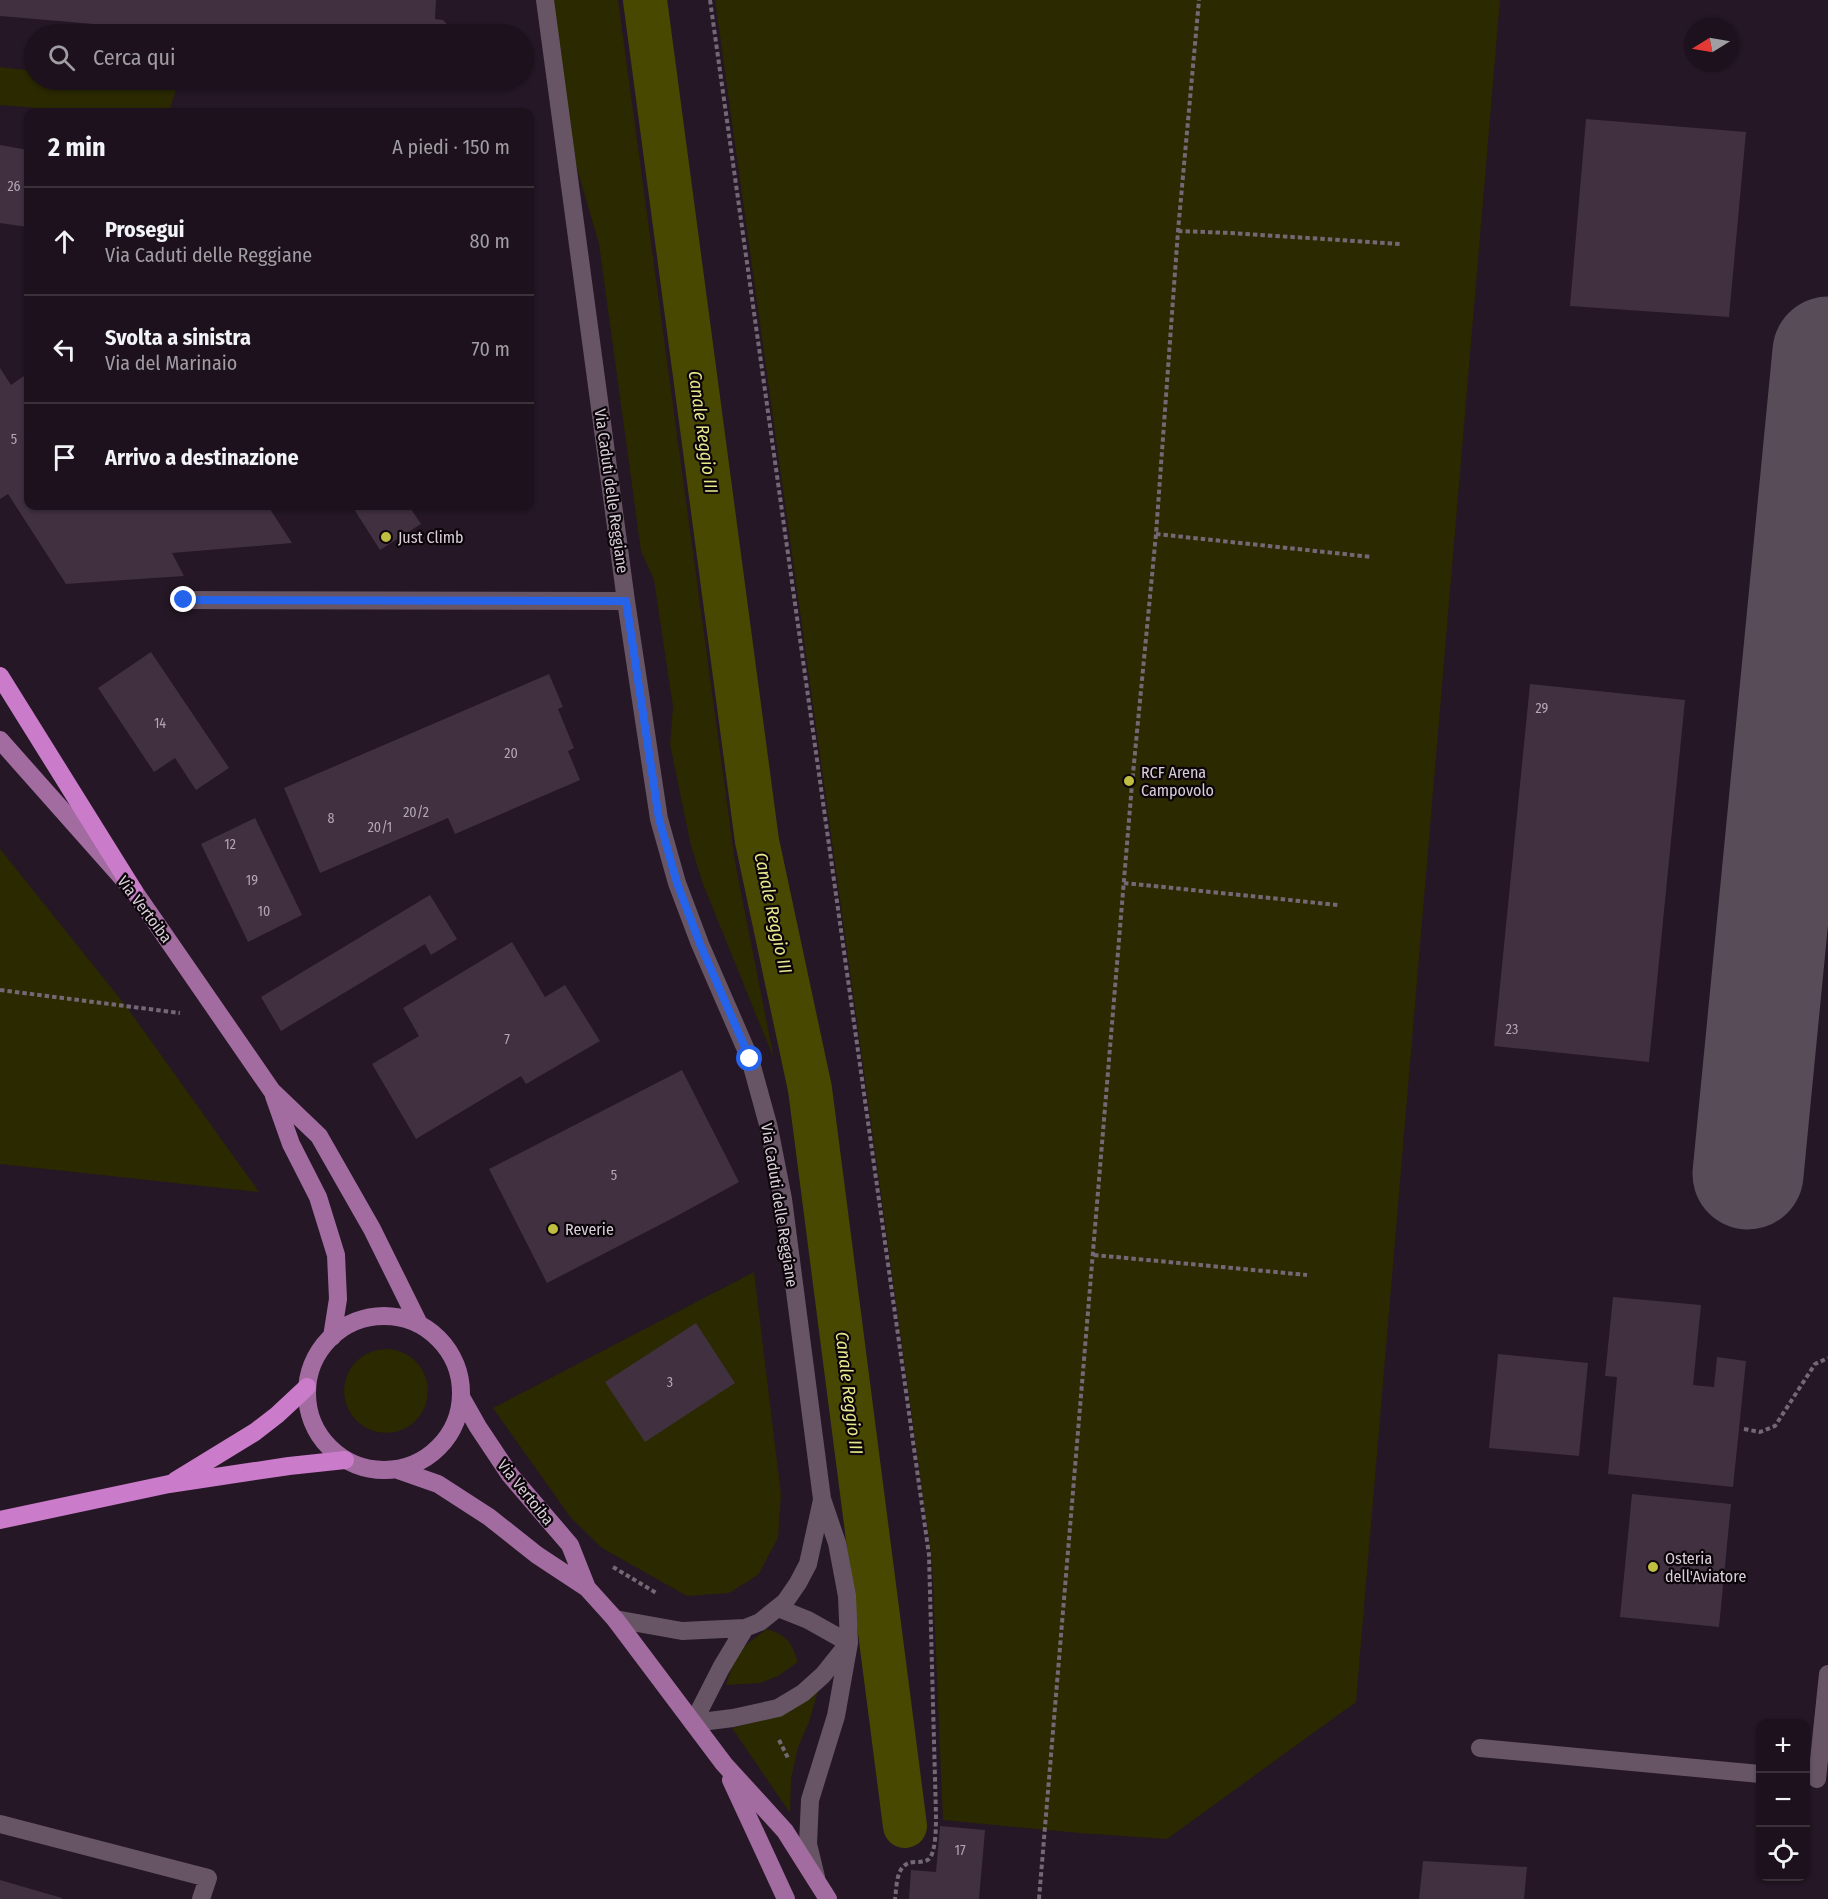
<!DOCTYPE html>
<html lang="it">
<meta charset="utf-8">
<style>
:root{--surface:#1c111c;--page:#251a25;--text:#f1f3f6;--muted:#a09da3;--line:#3a313b}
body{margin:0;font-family:"Fira Sans Condensed",sans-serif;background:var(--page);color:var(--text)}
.controls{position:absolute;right:18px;bottom:18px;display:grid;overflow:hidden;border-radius:12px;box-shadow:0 2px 4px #0004}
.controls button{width:54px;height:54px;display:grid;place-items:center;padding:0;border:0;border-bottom:2px solid var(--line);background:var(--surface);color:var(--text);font:30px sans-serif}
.compass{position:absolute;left:1684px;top:18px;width:54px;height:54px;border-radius:50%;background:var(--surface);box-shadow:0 2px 4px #0004;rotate:259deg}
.stop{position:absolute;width:18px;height:18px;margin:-14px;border:4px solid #2563eb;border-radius:50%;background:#fff}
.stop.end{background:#2563eb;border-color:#fff;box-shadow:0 2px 6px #0008}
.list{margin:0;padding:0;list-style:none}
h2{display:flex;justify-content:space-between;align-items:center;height:78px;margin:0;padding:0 24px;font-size:26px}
h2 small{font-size:20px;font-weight:400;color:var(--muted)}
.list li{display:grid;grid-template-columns:39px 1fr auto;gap:18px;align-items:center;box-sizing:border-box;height:108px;padding:0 24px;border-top:2px solid var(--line)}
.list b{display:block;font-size:22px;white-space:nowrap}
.list p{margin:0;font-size:20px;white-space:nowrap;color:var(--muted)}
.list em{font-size:20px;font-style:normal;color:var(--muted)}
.icon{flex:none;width:33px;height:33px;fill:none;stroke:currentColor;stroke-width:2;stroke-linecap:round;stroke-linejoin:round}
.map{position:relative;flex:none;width:1828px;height:1899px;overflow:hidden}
.search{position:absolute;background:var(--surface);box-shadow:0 2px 4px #0004;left:24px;top:24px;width:510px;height:66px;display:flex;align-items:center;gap:15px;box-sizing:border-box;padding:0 21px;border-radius:33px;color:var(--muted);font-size:22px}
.panel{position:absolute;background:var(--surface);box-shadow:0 2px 4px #0004;left:24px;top:108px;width:510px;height:402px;border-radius:12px}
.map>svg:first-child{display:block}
.green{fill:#2a2900}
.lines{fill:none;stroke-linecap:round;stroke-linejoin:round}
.canal{stroke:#494800;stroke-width:44}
.taxiway{stroke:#584c58;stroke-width:111}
.building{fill:#403040}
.path{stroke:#746874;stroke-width:4;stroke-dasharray:4.5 3;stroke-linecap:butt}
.minor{stroke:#675566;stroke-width:18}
.major{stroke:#a26ca1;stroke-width:18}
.highway{stroke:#ca7bc9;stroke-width:18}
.route{stroke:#2563eb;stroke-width:8}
.poi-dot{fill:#bfbe41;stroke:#0b050a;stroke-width:2}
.labels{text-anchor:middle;stroke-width:4.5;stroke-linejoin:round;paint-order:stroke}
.number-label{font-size:14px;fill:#b2a6b2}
.street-label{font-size:16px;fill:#d8ced8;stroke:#0b050a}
.poi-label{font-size:16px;fill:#d8ced8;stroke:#0b050a;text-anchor:start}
.water-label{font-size:18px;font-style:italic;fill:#e7e88c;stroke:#0b050a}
</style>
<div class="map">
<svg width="1828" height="1899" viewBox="0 0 1828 1899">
<rect width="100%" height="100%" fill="#251725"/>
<path class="green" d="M 545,0 L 618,0 L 735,862 L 774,1059 L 703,884 L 691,846 L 670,744 L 673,707 L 654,580 L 641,551 L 599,244 L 561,114 Z
M 715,0 L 1500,0 L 1356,1702 L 1167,1839 L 1079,1833 L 943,1820 L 932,1561 Z
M 0,67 L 34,71 L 34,80 L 114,80 L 177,86 L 169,112 L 88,112 L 0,105 Z
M 0,849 L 126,1006 L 259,1192 L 0,1164 Z
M 754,1272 L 781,1495 L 778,1538 L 758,1575 L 729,1593 L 687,1596 L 602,1548 L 571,1518 L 493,1408 Z
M344 1391a42 42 0 1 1 84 0a42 42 0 1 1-84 0Z
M 767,1629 C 788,1636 791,1642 798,1662 L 778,1676 L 760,1683 L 726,1685 C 736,1652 739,1649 767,1629 Z
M 818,1691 L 809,1722 L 798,1747 L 791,1779 L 790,1813 L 732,1728 L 759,1721 Z"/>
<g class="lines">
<path class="canal" d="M 645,0 L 757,841 L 810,1089 L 905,1826"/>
<path class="taxiway" d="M 1748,1174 L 1828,352"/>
</g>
<path class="building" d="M 0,0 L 436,0 L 435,19 L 443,20 L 456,34 L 210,34 L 0,16 Z
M 1586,119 L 1746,132 L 1729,317 L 1570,306 Z
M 0,145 L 28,150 L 28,227 L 0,223 Z
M 0,368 L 11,385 L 28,373 L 28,506 L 268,506 L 292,543 L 172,553 L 184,576 L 66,584 L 8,494 L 0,499 Z
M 352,506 L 409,506 L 421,524 L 380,550 Z
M 151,652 L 229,768 L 196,790 L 175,758 L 154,772 L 98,688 Z
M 549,674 L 563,707 L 558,709 L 574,748 L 568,751 L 580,780 L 455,834 L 448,818 L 320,873 L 284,788 Z
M 1530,684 L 1685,700 L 1649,1062 L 1494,1046 Z
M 255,818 L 302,915 L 248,942 L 201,844 Z
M 430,895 L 457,939 L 431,955 L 425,944 L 281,1031 L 261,997 Z
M 512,942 L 545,997 L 565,985 L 600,1041 L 526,1084 L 521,1076 L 416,1139 L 372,1064 L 419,1036 L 403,1008 Z
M 682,1070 L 739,1182 L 675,1217 L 547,1283 L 489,1169 Z
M 1613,1297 L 1701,1305 L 1693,1385 L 1714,1387 L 1717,1357 L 1746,1361 L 1733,1487 L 1608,1474 L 1617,1377 L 1605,1376 Z
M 696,1323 L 735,1383 L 645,1442 L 605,1382 Z
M 1498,1354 L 1588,1363 L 1579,1456 L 1489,1448 Z
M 1632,1494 L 1731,1504 L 1719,1627 L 1620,1617 Z
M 940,1826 L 985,1830 L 979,1899 L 909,1899 L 911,1870 L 936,1872 Z
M 1423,1861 L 1527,1867 L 1524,1899 L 1419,1899 Z
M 0,1880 L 62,1898 L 62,1899 L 0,1899 Z"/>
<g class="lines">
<path class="path" d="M 710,0 L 929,1555 L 936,1816 C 936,1826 936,1852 929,1859 C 925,1862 920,1862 915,1862 C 896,1862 897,1884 895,1899
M 1178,231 L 1231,233 L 1400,244
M 1156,534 L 1372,557
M 1124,883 L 1338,905
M 0,990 L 180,1013
M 1094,1255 L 1307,1275
M 1744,1429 L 1760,1432 L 1775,1426 L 1815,1364 L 1828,1358
M 613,1567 L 658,1594
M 779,1740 L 789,1760
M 1039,1899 L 1132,784 L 1156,534 L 1178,231 L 1199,0"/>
<path class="minor" d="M 545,0 L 626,601 L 659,819 L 677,883 L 700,944 L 750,1059 L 769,1128 L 783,1199 L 822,1499 L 837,1543 L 847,1596 L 849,1643 L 836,1716 L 810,1800 L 808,1844 L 816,1877
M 184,600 L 626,601
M 778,1608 L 808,1620 L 849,1643
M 615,1619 L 682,1631 L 745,1628 L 760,1622 L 785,1602 L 798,1583 L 808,1564 L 822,1500
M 693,1723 L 733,1718 L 778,1708 L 803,1693 L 823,1675 L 847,1645
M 693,1723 L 721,1668 L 745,1628
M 1480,1748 L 1760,1774
M 1817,1779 L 1828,1674
M 0,1824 L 208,1878 L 201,1899"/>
<path class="major" d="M 0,740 L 134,891 L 272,1091 L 319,1136 L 372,1229 L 419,1324
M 274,1096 L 291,1144 L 318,1197 L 336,1255 L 338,1299 L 332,1337
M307 1393a77 77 0 1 1 154 0a77 77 0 1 1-154 0Z
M 461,1397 L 478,1427 L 510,1475 L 570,1545 L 587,1588
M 398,1470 L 438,1484 L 489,1517 L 537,1555 L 587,1588 L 615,1619 L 724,1764 L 785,1831 L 828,1899
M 731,1780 L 786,1899"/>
<path class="highway" d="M 0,676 L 134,891
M 175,1481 L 255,1432 L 277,1415 L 307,1387
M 0,1520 L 169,1484 L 289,1466 L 345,1460"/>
</g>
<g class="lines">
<path class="route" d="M 184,600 L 626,601 L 659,819 L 677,883 L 700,944 L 750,1059"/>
</g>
<g class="poi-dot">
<circle cx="386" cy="537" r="6"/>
<circle cx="1129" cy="781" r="6"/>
<circle cx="553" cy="1229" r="6"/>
<circle cx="1653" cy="1567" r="6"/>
</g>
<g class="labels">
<g class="number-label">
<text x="14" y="191">26</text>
<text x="14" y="444">5</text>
<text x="1542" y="713">29</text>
<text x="160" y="728">14</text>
<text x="511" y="758">20</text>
<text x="416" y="817">20/2</text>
<text x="331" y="823">8</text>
<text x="380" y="832">20/1</text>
<text x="230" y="849">12</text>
<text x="252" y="885">19</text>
<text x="264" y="916">10</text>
<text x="1512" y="1034">23</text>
<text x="507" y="1044">7</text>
<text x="614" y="1180">5</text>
<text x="670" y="1387">3</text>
<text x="960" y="1855">17</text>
</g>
<g class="street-label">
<text transform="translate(612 491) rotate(82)" y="6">Via Caduti delle Reggiane</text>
<text transform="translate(145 909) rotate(53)" y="6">Via Vertoiba</text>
<text transform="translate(780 1205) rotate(81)" y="6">Via Caduti delle Reggiane</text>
<text transform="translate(526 1492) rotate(51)" y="6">Via Vertoiba</text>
</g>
<g class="poi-label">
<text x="398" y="543">Just Climb</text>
<text x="1141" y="778">RCF Arena<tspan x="1141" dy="18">Campovolo</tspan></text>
<text x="565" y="1235">Reverie</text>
<text x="1665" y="1564">Osteria<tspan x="1665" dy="18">dell'Aviatore</tspan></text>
</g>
<g class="water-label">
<text transform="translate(703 432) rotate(82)" y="6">Canale Reggio III</text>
<text transform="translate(773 913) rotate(78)" y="6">Canale Reggio III</text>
<text transform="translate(849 1393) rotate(83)" y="6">Canale Reggio III</text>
</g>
</g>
</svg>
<div class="controls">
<button>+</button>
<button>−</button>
<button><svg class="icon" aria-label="locate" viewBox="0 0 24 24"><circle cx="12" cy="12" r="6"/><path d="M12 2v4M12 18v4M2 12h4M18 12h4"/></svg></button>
</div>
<svg class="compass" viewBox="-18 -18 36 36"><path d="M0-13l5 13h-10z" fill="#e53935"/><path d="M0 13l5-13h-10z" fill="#a09da3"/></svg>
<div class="stop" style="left:750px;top:1059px"></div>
<div class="stop end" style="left:184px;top:600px"></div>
<div class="search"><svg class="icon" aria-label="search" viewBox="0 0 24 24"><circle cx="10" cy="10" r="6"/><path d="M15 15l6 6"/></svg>Cerca qui</div>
<section class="panel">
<h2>2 min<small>A piedi · 150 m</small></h2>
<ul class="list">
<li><svg class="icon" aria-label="ahead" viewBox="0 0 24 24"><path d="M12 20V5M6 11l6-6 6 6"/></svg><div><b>Prosegui</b><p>Via Caduti delle Reggiane</p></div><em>80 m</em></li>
<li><svg class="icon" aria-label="left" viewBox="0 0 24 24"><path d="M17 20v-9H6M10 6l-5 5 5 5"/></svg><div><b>Svolta a sinistra</b><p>Via del Marinaio</p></div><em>70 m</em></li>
<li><svg class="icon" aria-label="arrive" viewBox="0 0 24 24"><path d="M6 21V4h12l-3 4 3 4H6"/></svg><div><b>Arrivo a destinazione</b></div></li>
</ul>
</section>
</div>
